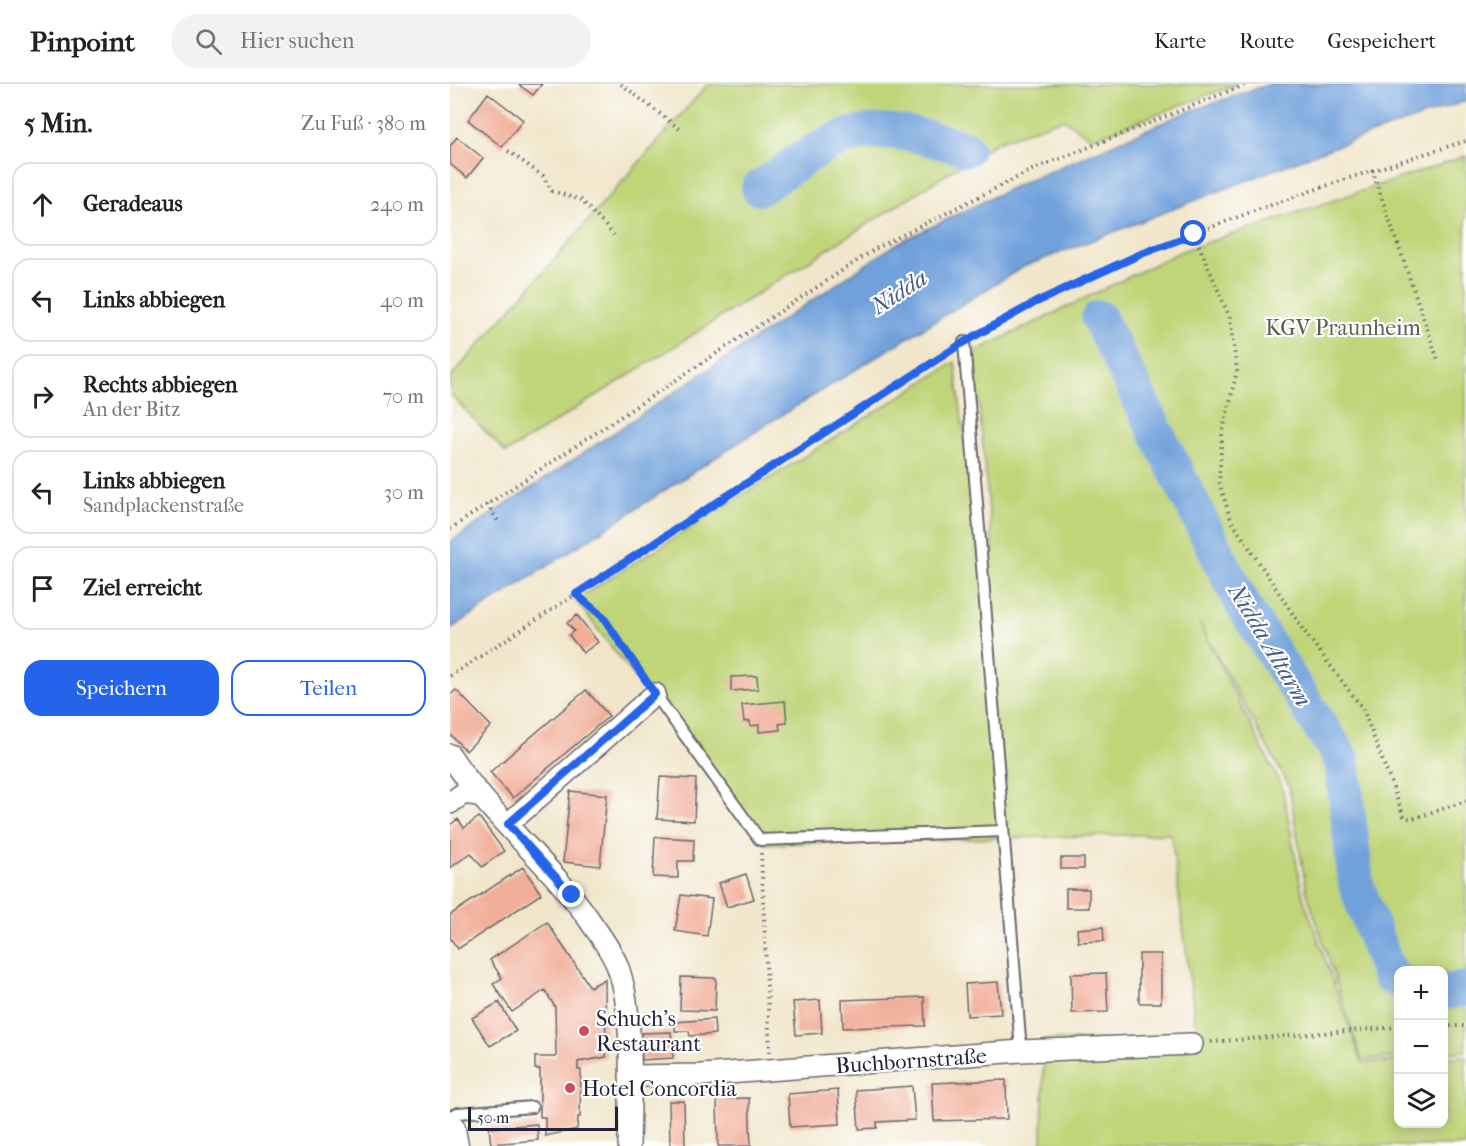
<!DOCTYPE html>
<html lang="de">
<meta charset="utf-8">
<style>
:root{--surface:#fff;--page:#f2f2f2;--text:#222;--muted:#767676;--line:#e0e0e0;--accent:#2563eb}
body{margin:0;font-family:"IM FELL French Canon",serif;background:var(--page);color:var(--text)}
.controls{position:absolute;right:18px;bottom:18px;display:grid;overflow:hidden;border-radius:12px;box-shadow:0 3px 15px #0003}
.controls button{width:54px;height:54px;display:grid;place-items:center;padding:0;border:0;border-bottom:2px solid var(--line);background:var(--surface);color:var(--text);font:30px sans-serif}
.scale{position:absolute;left:18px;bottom:15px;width:150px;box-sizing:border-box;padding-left:6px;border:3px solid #22223b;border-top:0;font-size:16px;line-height:21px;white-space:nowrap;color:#22223b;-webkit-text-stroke:4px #fff;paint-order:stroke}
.stop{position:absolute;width:18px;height:18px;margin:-14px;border:4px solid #2563eb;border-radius:50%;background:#fff}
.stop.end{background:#2563eb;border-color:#fff;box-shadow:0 2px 6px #0008}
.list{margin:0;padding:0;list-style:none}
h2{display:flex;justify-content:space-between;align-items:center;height:78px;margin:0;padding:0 24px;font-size:26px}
h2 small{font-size:20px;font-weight:400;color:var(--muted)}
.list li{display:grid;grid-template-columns:39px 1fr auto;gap:18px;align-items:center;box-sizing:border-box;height:84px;margin:0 12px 12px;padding:0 12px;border:2px solid var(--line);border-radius:18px}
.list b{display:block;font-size:22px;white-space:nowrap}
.list p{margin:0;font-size:20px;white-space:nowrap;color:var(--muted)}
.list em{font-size:20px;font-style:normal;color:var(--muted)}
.actions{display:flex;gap:12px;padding:18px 24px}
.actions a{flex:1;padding:14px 0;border:2px solid var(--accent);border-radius:18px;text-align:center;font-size:21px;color:var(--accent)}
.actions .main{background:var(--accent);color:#fff}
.icon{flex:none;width:33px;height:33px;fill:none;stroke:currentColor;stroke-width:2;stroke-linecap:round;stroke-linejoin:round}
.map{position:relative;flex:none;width:1016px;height:1062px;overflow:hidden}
header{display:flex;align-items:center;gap:36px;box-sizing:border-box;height:84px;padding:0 30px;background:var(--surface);border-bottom:2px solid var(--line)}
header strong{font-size:28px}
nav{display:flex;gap:33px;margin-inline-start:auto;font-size:21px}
.search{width:420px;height:54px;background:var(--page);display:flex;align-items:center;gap:15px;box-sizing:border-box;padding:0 21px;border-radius:33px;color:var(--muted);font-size:22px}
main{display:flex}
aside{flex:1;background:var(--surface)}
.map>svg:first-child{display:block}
.green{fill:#c0d478;stroke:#717b5a;stroke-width:1.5}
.water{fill:#71a1db;stroke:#4a628b;stroke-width:1.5}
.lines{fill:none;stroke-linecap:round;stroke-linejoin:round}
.river{stroke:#71a1db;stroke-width:36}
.building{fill:#f1af99}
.lane-casing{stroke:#6a676d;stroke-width:14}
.street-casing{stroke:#6a676d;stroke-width:24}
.secondary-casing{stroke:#6a676d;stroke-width:33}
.path{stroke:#6a676d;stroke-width:4;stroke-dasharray:1.5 4.5;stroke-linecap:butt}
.lane{stroke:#fff;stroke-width:10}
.street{stroke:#fff;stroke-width:21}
.secondary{stroke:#fff;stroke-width:30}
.route{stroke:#2563eb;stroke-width:8}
.poi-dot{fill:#d1495b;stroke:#fff;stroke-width:2}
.labels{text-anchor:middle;stroke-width:4.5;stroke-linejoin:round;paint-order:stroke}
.park-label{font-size:22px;fill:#596050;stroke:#fff}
.poi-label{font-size:22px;fill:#22223b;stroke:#fff;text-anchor:start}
.street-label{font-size:22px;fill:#22223b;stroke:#fff}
.water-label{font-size:24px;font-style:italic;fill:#465b83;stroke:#fff}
</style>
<header>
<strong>Pinpoint</strong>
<div class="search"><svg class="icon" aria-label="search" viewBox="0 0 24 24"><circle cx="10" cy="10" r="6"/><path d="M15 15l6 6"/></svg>Hier suchen</div>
<nav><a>Karte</a><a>Route</a><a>Gespeichert</a></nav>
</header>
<main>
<aside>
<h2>5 Min.<small>Zu Fuß · 380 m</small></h2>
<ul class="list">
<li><svg class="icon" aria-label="ahead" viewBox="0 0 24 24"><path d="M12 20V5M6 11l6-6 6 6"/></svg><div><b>Geradeaus</b></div><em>240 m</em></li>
<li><svg class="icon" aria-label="left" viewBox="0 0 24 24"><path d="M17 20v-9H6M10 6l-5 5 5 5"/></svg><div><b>Links abbiegen</b></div><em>40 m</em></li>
<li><svg class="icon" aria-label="right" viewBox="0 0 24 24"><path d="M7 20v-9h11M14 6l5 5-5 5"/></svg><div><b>Rechts abbiegen</b><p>An der Bitz</p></div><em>70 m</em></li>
<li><svg class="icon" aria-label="left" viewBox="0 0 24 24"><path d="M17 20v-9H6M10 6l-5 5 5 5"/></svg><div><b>Links abbiegen</b><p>Sandplackenstraße</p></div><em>30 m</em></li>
<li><svg class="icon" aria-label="arrive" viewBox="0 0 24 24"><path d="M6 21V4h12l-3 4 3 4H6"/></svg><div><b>Ziel erreicht</b></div></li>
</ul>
<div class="actions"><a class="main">Speichern</a><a>Teilen</a></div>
</aside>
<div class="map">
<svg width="1016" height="1062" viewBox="0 0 1016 1062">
<rect width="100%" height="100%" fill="#fff"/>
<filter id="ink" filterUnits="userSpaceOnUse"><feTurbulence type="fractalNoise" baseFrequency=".0167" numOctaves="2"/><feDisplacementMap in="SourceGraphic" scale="12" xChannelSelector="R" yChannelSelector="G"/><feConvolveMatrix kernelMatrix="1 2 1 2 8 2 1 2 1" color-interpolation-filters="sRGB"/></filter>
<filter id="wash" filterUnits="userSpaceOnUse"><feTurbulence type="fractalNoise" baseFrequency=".008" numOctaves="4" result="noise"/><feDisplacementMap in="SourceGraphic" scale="24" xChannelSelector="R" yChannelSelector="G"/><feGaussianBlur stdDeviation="1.35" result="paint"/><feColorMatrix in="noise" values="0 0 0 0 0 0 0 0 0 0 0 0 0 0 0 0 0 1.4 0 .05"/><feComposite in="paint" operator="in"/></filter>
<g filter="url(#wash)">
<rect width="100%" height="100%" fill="#f1e6cb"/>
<path class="green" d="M 258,0 L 787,0 L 649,52 L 640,53 L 613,35 L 547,58 L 56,369 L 0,310 L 0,294 Z
M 1016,72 L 1016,967 L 994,969 L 994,886 L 948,886 L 948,973 L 912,976 L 857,809 L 839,702 L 749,539 L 832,703 L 853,813 L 912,979 L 948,977 L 948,1040 L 994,1040 L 994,974 L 1016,972 L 1016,1062 L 592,1062 L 594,955 L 748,959 L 721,750 L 314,760 L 125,516 L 505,278 L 528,470 L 543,469 L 524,268 L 732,167 Z"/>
<path class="water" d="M 819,0 L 1016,0 L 1016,17 L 881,64 L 573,183 L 322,337 L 0,545 L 0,458 L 448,159 L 563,103 L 735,29 Z"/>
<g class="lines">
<path class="river" d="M 309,104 C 334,88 358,69 385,57 C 427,37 474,52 516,65
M 649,234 L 795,525 L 892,676 L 906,800 L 940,893 L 948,897
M 994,908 L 1016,905"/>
</g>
<g id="blocks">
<path class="building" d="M 68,0 L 92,0 L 83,11 Z
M 38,9 L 73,36 L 52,63 L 18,36 Z
M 7,53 L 33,74 L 17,94 L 0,80 L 0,62 Z
M 127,531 L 148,558 L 133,569 L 119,551 L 124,547 L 117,539 Z
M 307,592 L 308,605 L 281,607 L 281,593 Z
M 6,606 L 41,642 L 16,667 L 0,650 L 0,611 Z
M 136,606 L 159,632 L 63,714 L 40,688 Z
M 335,617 L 337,639 L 329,640 L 330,646 L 309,648 L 309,641 L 300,642 L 300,637 L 294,638 L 292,621 Z
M 210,693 L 246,695 L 244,737 L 207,735 Z
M 120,707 L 157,711 L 150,782 L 113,778 Z
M 29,733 L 54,767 L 32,783 L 21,769 L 0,784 L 0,741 L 8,735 L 14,744 Z
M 205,753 L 244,755 L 243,777 L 228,777 L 228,794 L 203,793 Z
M 611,774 L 634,774 L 634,785 L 611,785 Z
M 73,783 L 91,810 L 8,865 L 0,854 L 0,831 Z
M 296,790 L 304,815 L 277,823 L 269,799 Z
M 616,805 L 639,805 L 639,824 L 616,824 Z
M 231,811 L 262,815 L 257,852 L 225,847 Z
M 97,838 L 140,903 L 155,895 L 156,973 L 128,978 L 128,986 L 131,986 L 130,1033 L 128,1033 L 127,1045 L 95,1052 L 95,1033 L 90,1033 L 90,985 L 85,985 L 85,973 L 106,973 L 105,923 L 95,906 L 62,928 L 43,900 L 52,894 L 40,876 Z
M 653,843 L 654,857 L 628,858 L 627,845 Z
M 689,870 L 711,870 L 711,919 L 689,919 Z
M 656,889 L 658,928 L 622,929 L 621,890 Z
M 231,893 L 266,894 L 265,927 L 230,926 Z
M 548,898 L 551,930 L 517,932 L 515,900 Z
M 474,913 L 475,942 L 393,944 L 392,916 Z
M 370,916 L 372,949 L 346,951 L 343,918 Z
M 49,918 L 66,947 L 40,962 L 22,934 Z
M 264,935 L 265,950 L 240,952 L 239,947 L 225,947 L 225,938 Z
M 221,948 L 223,974 L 192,976 L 191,949 Z
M 556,996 L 557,1035 L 484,1037 L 482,999 Z
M 462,1002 L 465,1036 L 427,1038 L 427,1044 L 409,1045 L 406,1006 Z
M 388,1006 L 390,1040 L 340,1043 L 338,1010 Z
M 299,1014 L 301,1062 L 268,1062 L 267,1015 Z
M 219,1017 L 234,1017 L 235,1062 L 220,1062 Z
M 87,1040 L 88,1056 L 41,1060 L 39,1044 Z"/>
</g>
</g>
<g filter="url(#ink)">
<use href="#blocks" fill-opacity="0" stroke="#6a676d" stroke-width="1.5"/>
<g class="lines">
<defs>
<path id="lane" d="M 514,258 L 571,967
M 205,610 L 310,756 L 553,747
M 0,1032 L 8,1029 L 82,1023"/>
<path id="street" d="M 0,671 C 39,731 97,776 138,834 C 148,849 160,864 167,881 C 185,926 180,1012 179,1062
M 0,719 L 14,709 L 28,711
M 58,740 L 205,610
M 180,992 L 251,991 L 571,967 L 742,960"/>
<path id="secondary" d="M 0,1045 L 3,1062"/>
</defs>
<use href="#lane" class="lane-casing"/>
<use href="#street" class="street-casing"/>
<use href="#secondary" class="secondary-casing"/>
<path class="path" d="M 171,0 L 231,46
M 58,67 L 93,92 L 102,107 L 131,116 L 164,151
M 922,86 L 988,276
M 744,150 L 780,234 L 787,287 L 772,350 L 769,398 L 781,436 L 854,547 L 913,625 L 954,733 L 962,735 L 1016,717
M 524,252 C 679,166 847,109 1016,57
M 37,420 L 48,437
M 0,445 L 425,165 L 584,85 L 797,0
M 126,510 L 153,533 L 195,595
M 0,592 L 500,267
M 311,769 L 320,968
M 994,942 L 1016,942
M 761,958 L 948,943"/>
<use href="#lane" class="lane"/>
<use href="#street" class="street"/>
<use href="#secondary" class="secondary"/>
</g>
</g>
<g class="lines" filter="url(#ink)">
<path class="route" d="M 122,811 L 58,740 L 205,610 L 153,533 L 126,510 L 514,258 L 586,218 L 691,170 L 744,150"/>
</g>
<g class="poi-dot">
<circle cx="134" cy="947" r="6"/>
<circle cx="120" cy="1004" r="6"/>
</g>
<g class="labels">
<g class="park-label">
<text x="893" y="251">KGV Praunheim</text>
</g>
<g class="poi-label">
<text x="146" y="942">Schuch's<tspan x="146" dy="25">Restaurant</tspan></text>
<text x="132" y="1012">Hotel Concordia</text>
</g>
<g class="street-label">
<text transform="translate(461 976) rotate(-4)" y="8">Buchbornstraße</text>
</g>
<g class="water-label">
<text transform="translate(449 208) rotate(-33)" y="8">Nidda</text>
<text transform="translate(820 561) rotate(59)" y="8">Nidda Altarm</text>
</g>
</g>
</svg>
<div class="controls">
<button>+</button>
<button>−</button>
<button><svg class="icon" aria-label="layers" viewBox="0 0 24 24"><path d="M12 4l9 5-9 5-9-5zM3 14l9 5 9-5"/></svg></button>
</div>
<div class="scale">50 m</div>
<div class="stop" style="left:744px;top:150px"></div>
<div class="stop end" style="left:122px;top:811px"></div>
</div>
</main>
